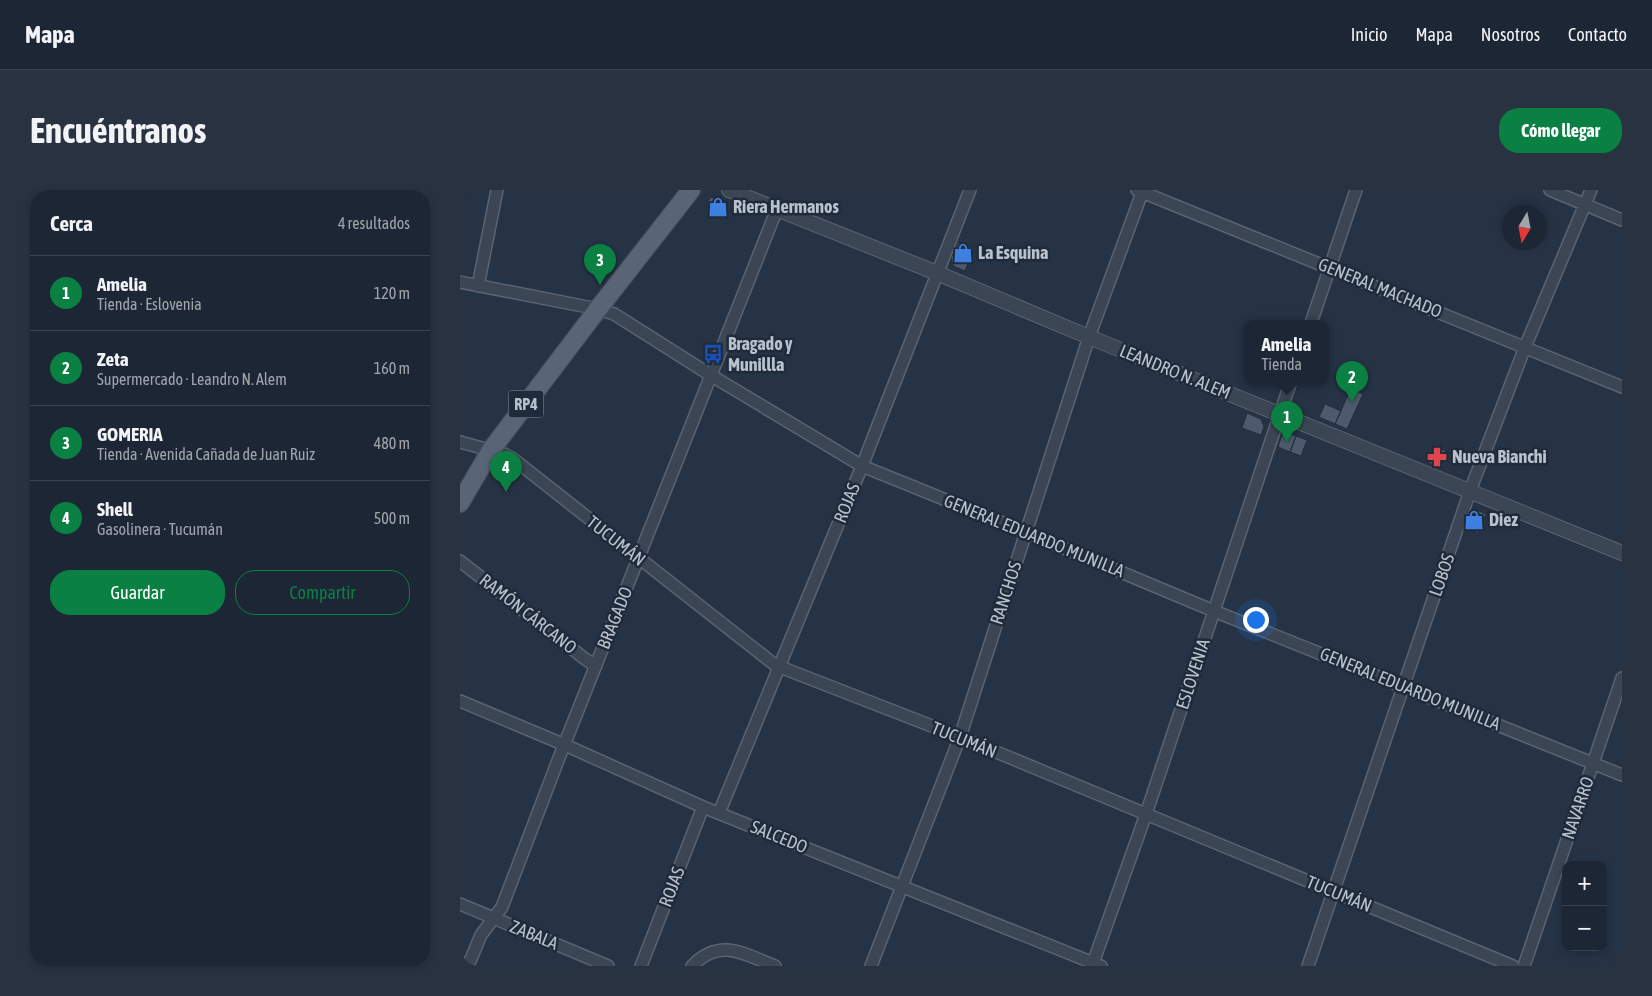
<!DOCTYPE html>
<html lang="es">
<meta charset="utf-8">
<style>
:root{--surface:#1c2634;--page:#293240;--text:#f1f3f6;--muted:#a0a5ac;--line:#3a434f;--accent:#0b8043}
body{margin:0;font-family:"Asap Condensed",sans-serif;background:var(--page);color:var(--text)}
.controls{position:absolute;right:15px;bottom:15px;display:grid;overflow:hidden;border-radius:10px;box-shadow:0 2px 8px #0003}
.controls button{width:45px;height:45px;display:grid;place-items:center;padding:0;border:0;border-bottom:1px solid var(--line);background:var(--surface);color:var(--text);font:25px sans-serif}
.compass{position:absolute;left:1042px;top:15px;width:45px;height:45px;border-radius:50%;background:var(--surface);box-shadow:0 2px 8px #0003;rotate:190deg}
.you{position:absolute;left:795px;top:429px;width:18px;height:18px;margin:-12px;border:4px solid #fff;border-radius:50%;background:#1a73e8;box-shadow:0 0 0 8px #1a73e833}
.badge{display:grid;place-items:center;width:32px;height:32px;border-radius:50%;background:var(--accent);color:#fff;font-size:16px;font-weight:700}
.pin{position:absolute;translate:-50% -41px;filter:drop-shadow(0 1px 2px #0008)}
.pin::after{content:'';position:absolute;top:26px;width:18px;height:15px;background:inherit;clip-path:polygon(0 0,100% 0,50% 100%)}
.popup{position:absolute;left:784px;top:130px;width:85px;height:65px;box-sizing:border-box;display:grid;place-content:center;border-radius:10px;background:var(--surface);filter:drop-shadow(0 1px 4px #0005);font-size:16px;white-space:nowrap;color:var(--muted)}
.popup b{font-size:19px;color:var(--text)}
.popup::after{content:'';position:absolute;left:50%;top:100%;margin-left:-10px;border:10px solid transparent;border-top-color:var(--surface)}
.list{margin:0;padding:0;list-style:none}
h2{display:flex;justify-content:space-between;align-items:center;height:65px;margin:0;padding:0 20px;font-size:21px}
h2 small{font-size:16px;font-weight:400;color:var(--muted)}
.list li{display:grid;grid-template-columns:32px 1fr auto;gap:15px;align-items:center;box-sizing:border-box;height:75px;padding:0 20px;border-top:1px solid var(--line)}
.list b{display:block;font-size:19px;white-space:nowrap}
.list p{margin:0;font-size:16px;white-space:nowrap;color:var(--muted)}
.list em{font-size:16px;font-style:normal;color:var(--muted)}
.actions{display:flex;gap:10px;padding:15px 20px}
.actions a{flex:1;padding:11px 0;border:1px solid var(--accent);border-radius:20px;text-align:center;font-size:18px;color:var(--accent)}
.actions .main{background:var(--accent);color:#fff}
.map{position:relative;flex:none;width:1162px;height:776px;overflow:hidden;border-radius:20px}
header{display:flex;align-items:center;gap:30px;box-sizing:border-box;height:70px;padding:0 25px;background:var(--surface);border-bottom:1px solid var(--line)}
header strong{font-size:24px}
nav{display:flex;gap:28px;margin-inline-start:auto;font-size:18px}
.intro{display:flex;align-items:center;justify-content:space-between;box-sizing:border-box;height:120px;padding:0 30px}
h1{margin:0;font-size:35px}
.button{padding:12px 22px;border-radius:20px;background:var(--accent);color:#fff;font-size:18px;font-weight:700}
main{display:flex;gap:30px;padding:0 30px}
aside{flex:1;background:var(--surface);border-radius:20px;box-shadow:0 2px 8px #0003}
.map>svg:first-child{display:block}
.building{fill:#4d5a6e;stroke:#222c3b}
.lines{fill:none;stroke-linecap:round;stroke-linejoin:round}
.minor-casing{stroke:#5a6371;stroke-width:14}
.tertiary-casing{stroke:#5a6371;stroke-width:16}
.primary-casing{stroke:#454e5d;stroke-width:20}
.minor{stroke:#3b4554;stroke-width:11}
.tertiary{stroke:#3b4554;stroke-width:14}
.primary{stroke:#596474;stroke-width:18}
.labels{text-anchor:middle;stroke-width:5;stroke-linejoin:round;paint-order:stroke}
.shield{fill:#1f2a3a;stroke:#8b94a1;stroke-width:1}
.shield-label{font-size:16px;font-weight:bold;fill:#b9c1cd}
.poi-label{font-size:18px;font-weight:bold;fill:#b9c1cd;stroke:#1f2a3a;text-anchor:start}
.street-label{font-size:18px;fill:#b9c1cd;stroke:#1f2a3a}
</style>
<header>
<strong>Mapa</strong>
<nav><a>Inicio</a><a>Mapa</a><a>Nosotros</a><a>Contacto</a></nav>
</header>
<div class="intro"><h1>Encuéntranos</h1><a class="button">Cómo llegar</a></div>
<main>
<aside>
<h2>Cerca<small>4 resultados</small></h2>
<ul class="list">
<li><span class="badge">1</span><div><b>Amelia</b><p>Tienda · Eslovenia</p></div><em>120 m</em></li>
<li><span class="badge">2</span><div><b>Zeta</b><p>Supermercado · Leandro N. Alem</p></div><em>160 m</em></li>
<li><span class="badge">3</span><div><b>GOMERIA</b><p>Tienda · Avenida Cañada de Juan Ruiz</p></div><em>480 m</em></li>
<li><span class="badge">4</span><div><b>Shell</b><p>Gasolinera · Tucumán</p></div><em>500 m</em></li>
</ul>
<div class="actions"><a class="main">Guardar</a><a>Compartir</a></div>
</aside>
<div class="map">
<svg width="1162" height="776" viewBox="0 0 1162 776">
<rect width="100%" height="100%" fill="#263345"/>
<path class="building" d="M 251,7 L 267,12 L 260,22 L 247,13 Z
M 498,52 L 514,58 L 505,81 L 493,76 L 491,68 Z
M 891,198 L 903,204 L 887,239 L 875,234 Z
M 865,214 L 881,221 L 875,234 L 859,227 Z
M 787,223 L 801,229 L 804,237 L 801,245 L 782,238 Z
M 828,243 L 836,246 L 830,262 L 818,257 L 822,245 Z
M 836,246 L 847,250 L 841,266 L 830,262 Z
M 975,257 L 986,261 L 979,277 L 969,273 Z
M 1017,320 L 1026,324 L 1018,343 L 1002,336 L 1007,324 Z"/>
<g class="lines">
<defs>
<path id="minor" d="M 677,0 L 1162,197
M 1090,0 L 1162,30
M 0,92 L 138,119 L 154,124 L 252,186 L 402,276 L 565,342 L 754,421 L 1162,585
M 18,96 L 37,0
M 851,133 L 896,0
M 0,252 L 44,264 L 52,268 L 315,475 L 500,547 L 1053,776
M 0,371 L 125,469 L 136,476
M 0,511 L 105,555 L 243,617 L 641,776
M 259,623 L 402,276 L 510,0
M 0,714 L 148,776
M 8,776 L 21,745 L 42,717 L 97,573 L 317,19
M 181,776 L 243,617
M 232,776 C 260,747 284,764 315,776
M 411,776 L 500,547 L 629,147 L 683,0
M 632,776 L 686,624 L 831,191
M 848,776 L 1010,301 L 1065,157 L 1131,0
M 1064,776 L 1162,488"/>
<path id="tertiary" d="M 269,0 L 477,83 L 629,147 L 1162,363"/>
<path id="primary" d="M 0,313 L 31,260 L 138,119 L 231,0"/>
</defs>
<use href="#minor" class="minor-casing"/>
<use href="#tertiary" class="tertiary-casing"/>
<use href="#primary" class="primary-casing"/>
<use href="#minor" class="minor"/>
<use href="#tertiary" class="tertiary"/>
<use href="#primary" class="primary"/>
</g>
<defs>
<symbol id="shop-bare" viewBox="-9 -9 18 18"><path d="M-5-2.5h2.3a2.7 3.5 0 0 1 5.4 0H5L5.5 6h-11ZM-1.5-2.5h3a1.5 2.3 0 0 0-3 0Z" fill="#3f7fe0" stroke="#1f2a3a" stroke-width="2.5" paint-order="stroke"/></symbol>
<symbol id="bus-bare" viewBox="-9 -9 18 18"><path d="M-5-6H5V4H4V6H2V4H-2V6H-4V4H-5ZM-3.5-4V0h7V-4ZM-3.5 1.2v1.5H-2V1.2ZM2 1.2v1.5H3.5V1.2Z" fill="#1a4fb4" stroke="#1f2a3a" stroke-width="2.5" paint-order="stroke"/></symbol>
<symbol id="pharmacy-bare" viewBox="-9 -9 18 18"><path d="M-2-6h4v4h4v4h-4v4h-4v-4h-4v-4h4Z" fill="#e0444e" stroke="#1f2a3a" stroke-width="2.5" paint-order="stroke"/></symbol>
</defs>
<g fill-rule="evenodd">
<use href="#shop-bare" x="244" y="3" width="28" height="28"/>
<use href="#shop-bare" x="489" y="49" width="28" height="28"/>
<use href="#bus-bare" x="239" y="150" width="28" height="28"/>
<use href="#pharmacy-bare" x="963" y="253" width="28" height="28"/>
<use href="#shop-bare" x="1000" y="316" width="28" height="28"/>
</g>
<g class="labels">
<rect class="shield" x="48.5" y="200.5" width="35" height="27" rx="4"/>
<g class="shield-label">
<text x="66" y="220">RP4</text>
</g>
<g class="poi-label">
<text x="273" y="23">Riera Hermanos</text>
<text x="518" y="69">La Esquina</text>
<text x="268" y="160">Bragado y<tspan x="268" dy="21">Munillla</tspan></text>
<text x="992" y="273">Nueva Bianchi</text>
<text x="1029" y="336">Diez</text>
</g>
<g class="street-label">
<text transform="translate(920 98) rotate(22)" y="6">GENERAL MACHADO</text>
<text transform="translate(715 182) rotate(22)" y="6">LEANDRO N. ALEM</text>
<text transform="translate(387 313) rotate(-68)" y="6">ROJAS</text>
<text transform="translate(574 346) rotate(22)" y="6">GENERAL EDUARDO MUNILLA</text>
<text transform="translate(156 351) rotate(38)" y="6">TUCUMÁN</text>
<text transform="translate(982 385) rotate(-71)" y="6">LOBOS</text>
<text transform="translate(546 403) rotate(-72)" y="6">RANCHOS</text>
<text transform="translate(68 424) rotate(38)" y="6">RAMÓN CÁRCANO</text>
<text transform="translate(155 428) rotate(-68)" y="6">BRAGADO</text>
<text transform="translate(733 484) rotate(-72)" y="6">ESLOVENIA</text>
<text transform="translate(950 499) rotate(22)" y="6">GENERAL EDUARDO MUNILLA</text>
<text transform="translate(504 550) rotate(22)" y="6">TUCUMÁN</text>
<text transform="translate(1118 618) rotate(-71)" y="6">NAVARRO</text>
<text transform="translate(319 647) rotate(22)" y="6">SALCEDO</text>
<text transform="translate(212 697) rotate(-69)" y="6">ROJAS</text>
<text transform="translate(879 704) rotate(22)" y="6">TUCUMÁN</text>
<text transform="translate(74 745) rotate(22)" y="6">ZABALA</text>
</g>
</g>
</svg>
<div class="controls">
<button>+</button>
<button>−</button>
</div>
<svg class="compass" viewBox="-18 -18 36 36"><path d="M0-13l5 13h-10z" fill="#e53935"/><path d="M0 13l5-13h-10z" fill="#a0a5ac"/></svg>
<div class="you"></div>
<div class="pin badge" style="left:827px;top:252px">1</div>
<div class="popup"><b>Amelia</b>Tienda</div>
<div class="pin badge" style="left:892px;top:212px">2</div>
<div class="pin badge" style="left:140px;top:95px">3</div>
<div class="pin badge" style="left:46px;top:302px">4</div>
</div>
</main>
